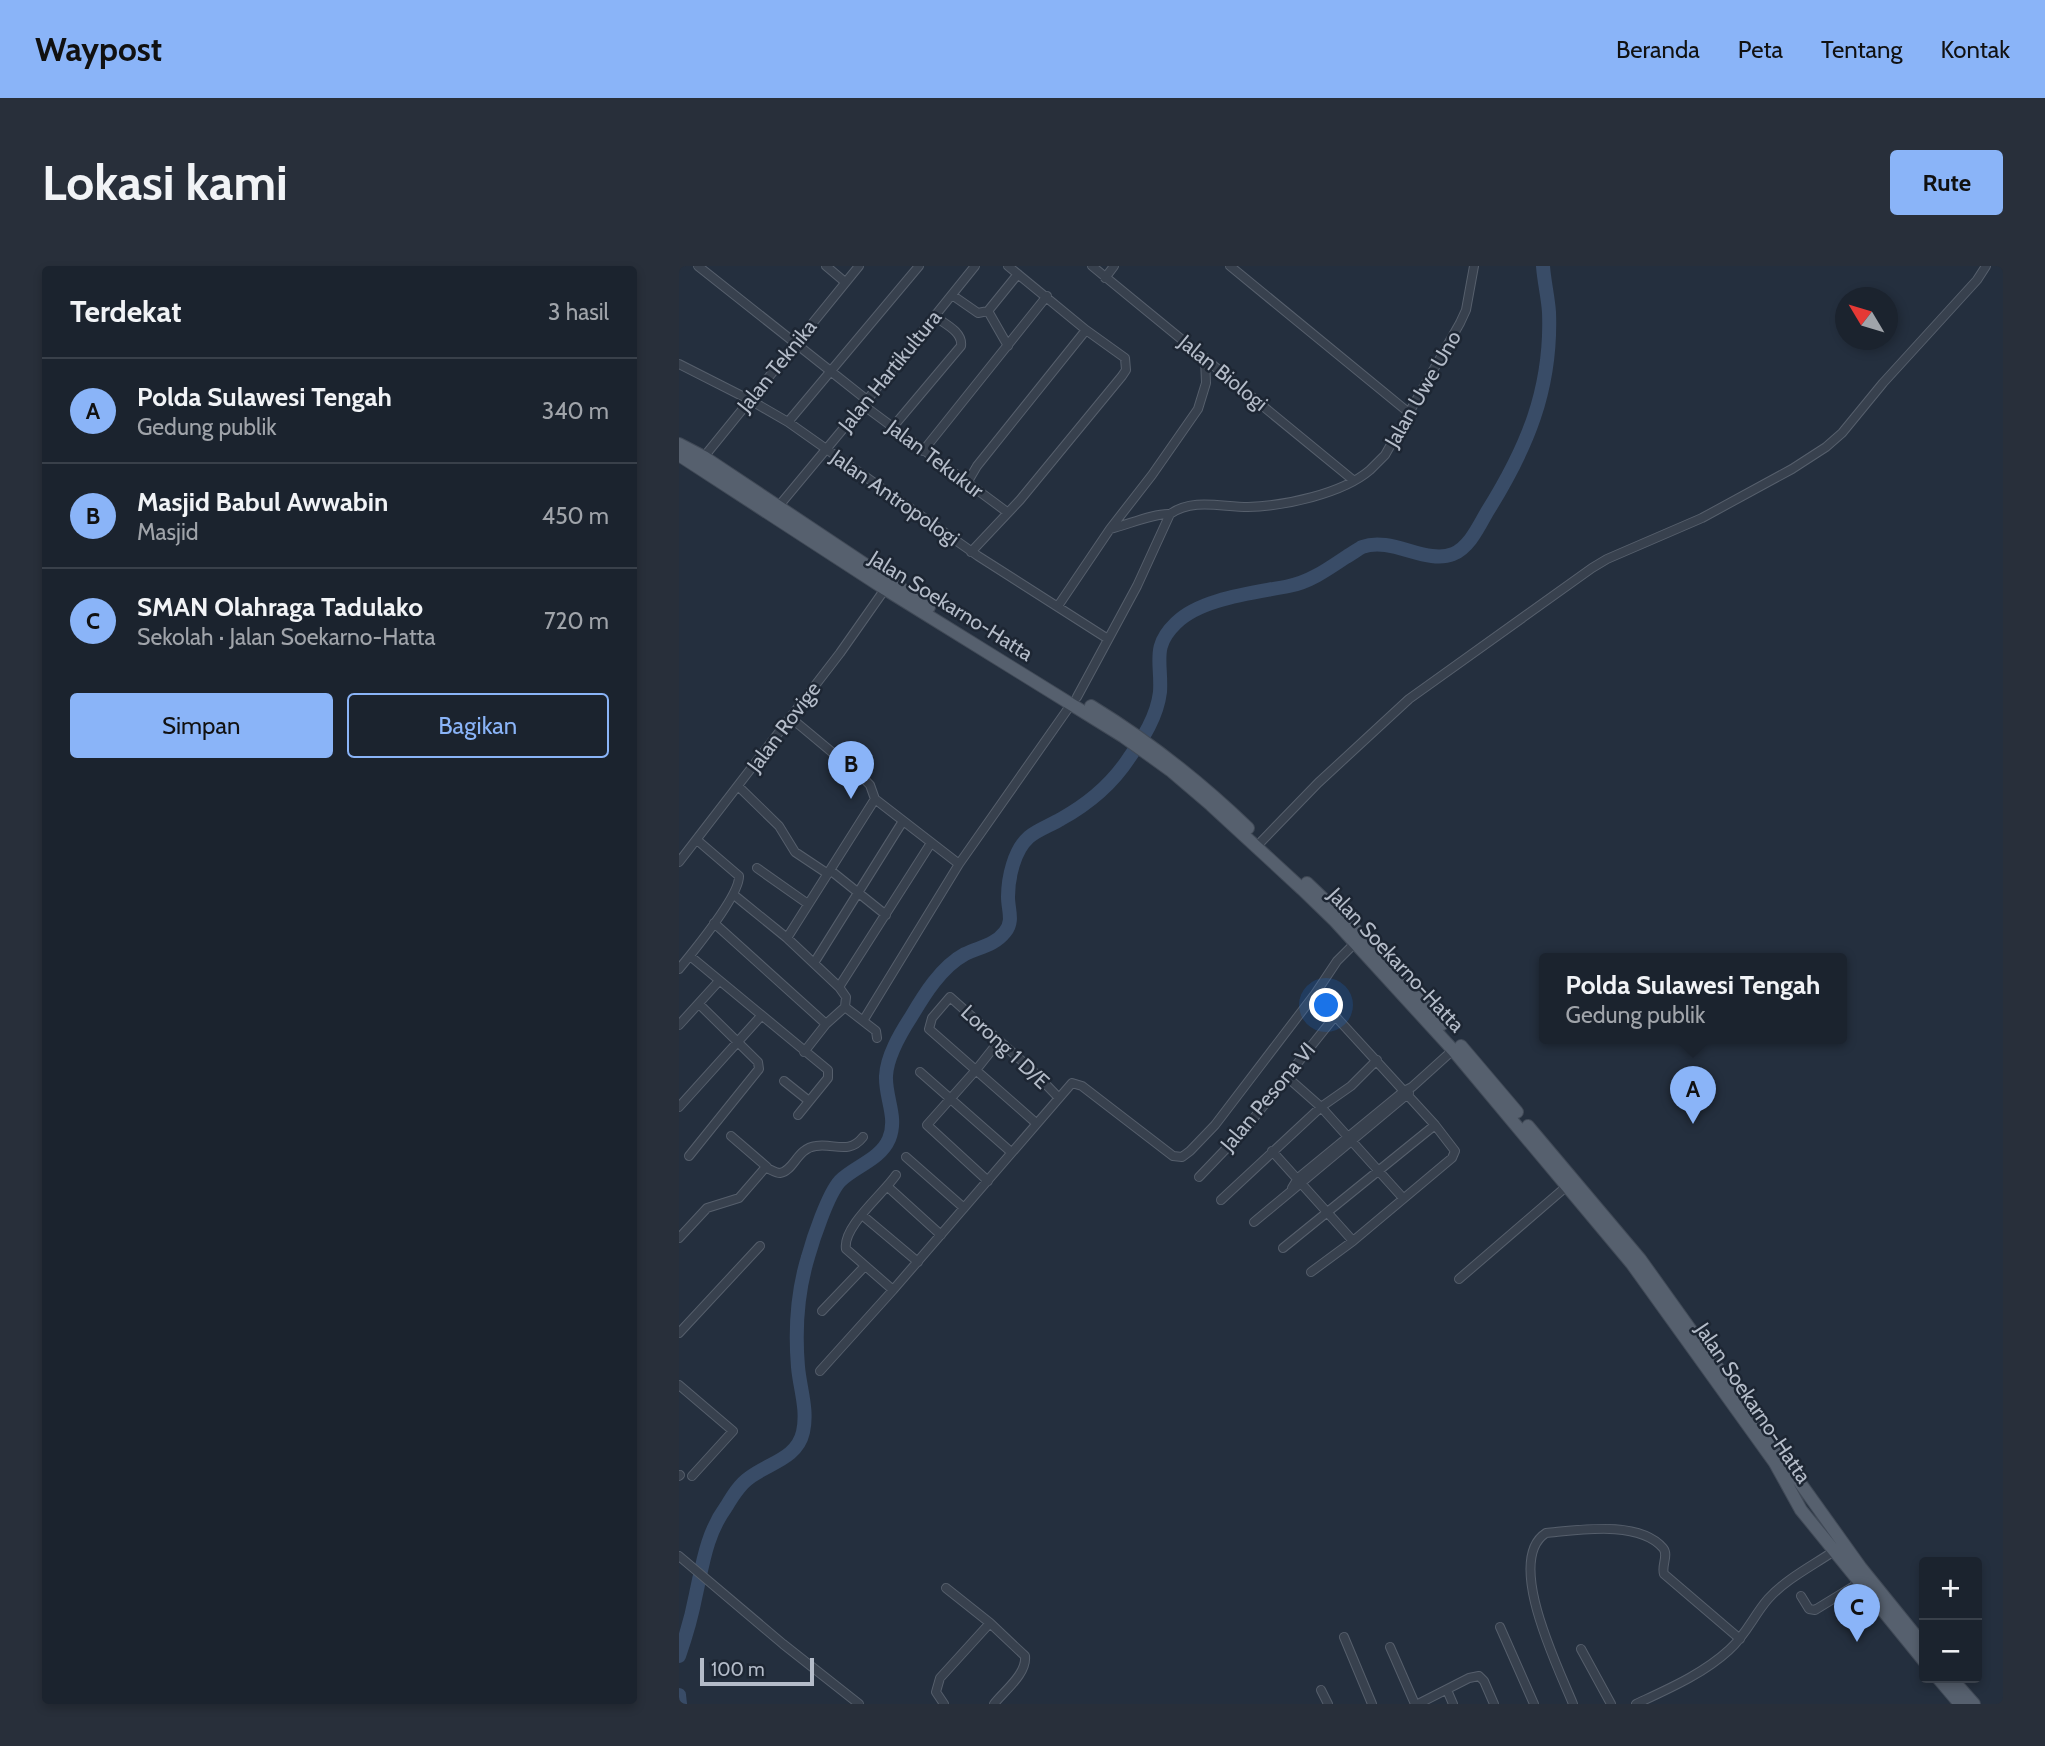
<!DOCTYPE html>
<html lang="id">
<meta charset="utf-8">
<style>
:root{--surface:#1b232e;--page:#282f3a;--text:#f1f3f6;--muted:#a0a4aa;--line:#39404a;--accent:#8ab4f8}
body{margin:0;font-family:Cabin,sans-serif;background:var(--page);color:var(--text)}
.controls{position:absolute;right:21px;bottom:21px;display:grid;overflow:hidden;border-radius:7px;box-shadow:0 4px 10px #0003}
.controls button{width:63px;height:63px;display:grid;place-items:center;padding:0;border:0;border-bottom:2px solid var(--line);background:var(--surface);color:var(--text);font:35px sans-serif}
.compass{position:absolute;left:1156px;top:21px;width:63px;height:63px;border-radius:50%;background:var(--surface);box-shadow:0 4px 10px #0003;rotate:308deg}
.scale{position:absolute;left:21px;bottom:18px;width:114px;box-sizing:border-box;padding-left:7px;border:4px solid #b4bcc9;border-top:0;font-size:19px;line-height:24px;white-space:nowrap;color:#b4bcc9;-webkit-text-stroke:5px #1d2633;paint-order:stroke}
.you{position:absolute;left:648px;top:740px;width:24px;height:24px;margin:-18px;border:5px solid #fff;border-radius:50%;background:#1a73e8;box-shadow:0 0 0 10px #1a73e833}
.badge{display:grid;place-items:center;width:46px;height:46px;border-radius:50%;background:var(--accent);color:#111;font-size:23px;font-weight:700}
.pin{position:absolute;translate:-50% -58px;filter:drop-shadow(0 2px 4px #0008)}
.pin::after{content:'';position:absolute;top:37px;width:24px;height:21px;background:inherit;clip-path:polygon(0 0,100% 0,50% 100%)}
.popup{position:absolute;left:860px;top:687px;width:308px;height:91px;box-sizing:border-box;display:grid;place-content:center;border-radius:7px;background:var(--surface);filter:drop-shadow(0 2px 5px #0005);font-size:23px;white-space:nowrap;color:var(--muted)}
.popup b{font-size:26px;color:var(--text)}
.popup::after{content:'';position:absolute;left:50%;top:100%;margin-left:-14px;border:14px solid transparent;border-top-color:var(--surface)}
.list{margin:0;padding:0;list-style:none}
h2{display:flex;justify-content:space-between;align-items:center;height:91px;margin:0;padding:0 28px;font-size:30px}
h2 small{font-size:23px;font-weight:400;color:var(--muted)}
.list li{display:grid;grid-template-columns:46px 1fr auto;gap:21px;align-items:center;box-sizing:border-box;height:105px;padding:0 28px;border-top:2px solid var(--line)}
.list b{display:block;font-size:26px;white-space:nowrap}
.list p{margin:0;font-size:23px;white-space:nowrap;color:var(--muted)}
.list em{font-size:23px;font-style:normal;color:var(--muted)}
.actions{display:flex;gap:14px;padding:21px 28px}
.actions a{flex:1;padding:16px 0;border:2px solid var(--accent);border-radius:7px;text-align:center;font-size:24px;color:var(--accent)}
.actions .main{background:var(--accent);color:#111}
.map{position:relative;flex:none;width:1324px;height:1438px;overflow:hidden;border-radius:7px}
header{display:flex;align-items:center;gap:42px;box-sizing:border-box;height:98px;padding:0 35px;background:var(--accent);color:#111}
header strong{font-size:33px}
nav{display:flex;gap:38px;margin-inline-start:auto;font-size:24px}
.intro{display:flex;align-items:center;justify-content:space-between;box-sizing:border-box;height:168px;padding:0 42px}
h1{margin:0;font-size:49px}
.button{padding:18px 32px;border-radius:7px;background:var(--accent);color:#111;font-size:24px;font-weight:700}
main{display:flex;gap:42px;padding:0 42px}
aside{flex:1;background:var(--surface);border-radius:7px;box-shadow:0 4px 10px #0003}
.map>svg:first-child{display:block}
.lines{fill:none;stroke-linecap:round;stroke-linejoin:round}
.river{stroke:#394c67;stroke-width:14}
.street-casing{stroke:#565f6c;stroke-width:10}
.primary-casing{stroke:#414a57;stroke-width:14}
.street{stroke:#38414e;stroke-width:8}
.primary{stroke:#56606e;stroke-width:12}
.labels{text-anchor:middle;stroke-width:5;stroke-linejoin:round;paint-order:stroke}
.street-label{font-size:21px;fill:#b4bcc9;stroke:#1d2633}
</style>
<header>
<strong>Waypost</strong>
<nav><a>Beranda</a><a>Peta</a><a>Tentang</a><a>Kontak</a></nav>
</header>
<div class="intro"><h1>Lokasi kami</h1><a class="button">Rute</a></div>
<main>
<aside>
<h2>Terdekat<small>3 hasil</small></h2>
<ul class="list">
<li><span class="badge">A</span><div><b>Polda Sulawesi Tengah</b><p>Gedung publik</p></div><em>340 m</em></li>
<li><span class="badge">B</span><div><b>Masjid Babul Awwabin</b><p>Masjid</p></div><em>450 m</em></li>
<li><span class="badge">C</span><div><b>SMAN Olahraga Tadulako</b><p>Sekolah · Jalan Soekarno-Hatta</p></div><em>720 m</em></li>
</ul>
<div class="actions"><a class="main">Simpan</a><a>Bagikan</a></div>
</aside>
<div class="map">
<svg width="1324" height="1438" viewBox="0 0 1324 1438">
<rect width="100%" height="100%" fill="#242f3e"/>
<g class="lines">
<path class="river" d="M 0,1390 C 7,1370 13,1349 17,1328 C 24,1296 28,1267 47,1241 C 53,1231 60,1219 70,1212 C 89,1197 118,1193 124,1166 C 129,1144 121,1123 119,1101 C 116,1065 118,1027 129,991 C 134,973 149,928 161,915 C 176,900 201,894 210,873 C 219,851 206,832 207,810 C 208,790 221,768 232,751 C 245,729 262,701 286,688 C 300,681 315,680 326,666 C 335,655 329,644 329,631 C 329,612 335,584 350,571 C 358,564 372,559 382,553 C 409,538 433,518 450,492 C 464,472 478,451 481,426 C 483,396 472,381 497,357 C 522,332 576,327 610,320 C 631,316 649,303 667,291 C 669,290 681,282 683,281 C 713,270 747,299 774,288 C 790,282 800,260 808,246 C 848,182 873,123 870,46 C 869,31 865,15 864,0
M 0,1429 L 1,1438"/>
<defs>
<path id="street" d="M 19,0 L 188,134
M 147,0 L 166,16
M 413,0 L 674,214
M 551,0 L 729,146
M 426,12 L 435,0
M 273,29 L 299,47 L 309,45
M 329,80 L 309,45 L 339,8
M 0,98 L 71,134 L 109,156 L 299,290 L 429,373
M 184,139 L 328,246
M 109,156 L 240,0
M 213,162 L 282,80 C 284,66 266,58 255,50
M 244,185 L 368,30
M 24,192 L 180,0
M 288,217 L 298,200 L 407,64
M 99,241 L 184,139 L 296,0
M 431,263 L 473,209 L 519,143 L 527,117 L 526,92
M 292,286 L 341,234 L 443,110 L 447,104 L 446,92 L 407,64 L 329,0
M 379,340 L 431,263 C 448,259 475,247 491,248
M 398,431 L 458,320 L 491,248 C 514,232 542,241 569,241 C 605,240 663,228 691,204 C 696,199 701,194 706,189 L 781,57 L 787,44 L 795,0
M 112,452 L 184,512 L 191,519 L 196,533
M 59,520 L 100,560 L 116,586 L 149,608
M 577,581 L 639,517 L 730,433 L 913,302 L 928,293 L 1023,252 L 1113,203 L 1147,181 L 1163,167 L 1204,117 L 1298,14 L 1307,0
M 0,596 L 161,387 L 206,323
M 78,602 L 129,638
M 151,604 L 207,649
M 55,629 L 108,672 L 160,721 L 167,731 L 166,741 L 147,758 L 125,786
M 35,657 L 147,758
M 108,672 L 196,533 L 280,598
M 11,690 L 149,804 L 149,812 L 119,849
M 135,697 L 224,555
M 0,703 C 14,686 61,629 60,610 L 18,574
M 160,721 L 252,577
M 166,741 L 197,765 L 198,772
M 184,755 L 280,598 L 393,437
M 0,759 L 40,715
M 241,806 L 332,886
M 608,811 L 642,841 L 724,932
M 105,815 L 130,835
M 0,841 L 82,750
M 357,857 L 250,763 L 253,752 L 271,731 L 352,803 L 380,832
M 52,870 L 88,901
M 593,885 L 674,975
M 10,890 L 80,803 L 79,796 L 20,738
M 227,891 L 285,942
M 217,909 C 205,927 163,961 167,983 L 214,1024 L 393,817 L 403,820 L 494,890 L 503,891 L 511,885 L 536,859 L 636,728 L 658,695 L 676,677
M 520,911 L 566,863 L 657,749
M 309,915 L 248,859 L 297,804 L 320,775
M 209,921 L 262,969
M 613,922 L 619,912 L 725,825 L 733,821 L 774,784
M 542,934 L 642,841 L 672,820 L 698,794
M 183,949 L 239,996
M 575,956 L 730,827
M 0,972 L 28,942 L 60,932 L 86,902 C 90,902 96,907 101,907 C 115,905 118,882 137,880 C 155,877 170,889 184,871
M 604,982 L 756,859
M 632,1006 L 674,975 L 773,892 L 776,885 L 756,859 L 636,728
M 780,1013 L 888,920
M 143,1045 L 186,1000
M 0,1067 L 81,980
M 141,1105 L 214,1024
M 0,1119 L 54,1165 L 13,1210
M 0,1210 L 1,1209
M 0,1290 L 104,1378 L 180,1438
M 267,1322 L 311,1357 L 346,1390 C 348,1408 325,1425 315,1438
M 1122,1330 L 1130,1343 L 1136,1344 L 1180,1317
M 821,1361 L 855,1438
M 665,1371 L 693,1438
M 711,1381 L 736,1438
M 902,1383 L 932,1438
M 642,1424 L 649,1438
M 768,1424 L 774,1438
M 265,1438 L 257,1426 L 261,1412 L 311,1357
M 739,1438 L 790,1412 L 800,1410 L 805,1415 L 815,1438
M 894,1438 C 880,1403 825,1294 867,1267 C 900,1264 960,1254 984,1282 C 990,1289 982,1300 985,1308 L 1061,1373
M 957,1438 C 989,1423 1024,1408 1050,1384 C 1067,1369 1075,1349 1089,1333 C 1107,1313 1133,1300 1155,1285"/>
<path id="primary" d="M 0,178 L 25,191 L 250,341
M 0,189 L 206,323 L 445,471 L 491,504 L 532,539 L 623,623 L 656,655 L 774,784 L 953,998 L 1096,1197 L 1122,1244 L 1245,1395
M 412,440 C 471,476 519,514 569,562
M 628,617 L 673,660 L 763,758
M 782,780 L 838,846
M 849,860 L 961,993 L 1182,1302 L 1245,1380
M 1259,1412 L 1281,1438
M 1272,1412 L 1295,1438"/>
</defs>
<use href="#street" class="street-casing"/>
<use href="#primary" class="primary-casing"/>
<use href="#street" class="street"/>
<use href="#primary" class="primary"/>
</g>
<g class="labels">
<g class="street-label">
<text transform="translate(98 100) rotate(-51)" y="7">Jalan Teknika</text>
<text transform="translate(211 105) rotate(-51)" y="7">Jalan Hartikultura</text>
<text transform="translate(544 107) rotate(39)" y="7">Jalan Biologi</text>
<text transform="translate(744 123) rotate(-60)" y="7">Jalan Uwe Uno</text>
<text transform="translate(256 193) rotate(37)" y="7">Jalan Tekukur</text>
<text transform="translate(216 232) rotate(35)" y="7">Jalan Antropologi</text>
<text transform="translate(272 340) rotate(32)" y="7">Jalan Soekarno-Hatta</text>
<text transform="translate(105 461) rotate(-53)" y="7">Jalan Rovige</text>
<text transform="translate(717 694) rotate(47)" y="7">Jalan Soekarno-Hatta</text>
<text transform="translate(326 781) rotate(43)" y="7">Lorong 1 D/E</text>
<text transform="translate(589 831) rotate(-50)" y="7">Jalan Pesona VI</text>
<text transform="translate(1074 1137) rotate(56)" y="7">Jalan Soekarno-Hatta</text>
</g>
</g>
</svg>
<div class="controls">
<button>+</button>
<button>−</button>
</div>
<svg class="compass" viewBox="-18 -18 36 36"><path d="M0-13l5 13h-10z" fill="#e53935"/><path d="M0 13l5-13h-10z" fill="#a0a4aa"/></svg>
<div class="scale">100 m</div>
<div class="you"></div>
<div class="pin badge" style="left:1014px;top:858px">A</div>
<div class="popup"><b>Polda Sulawesi Tengah</b>Gedung publik</div>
<div class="pin badge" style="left:172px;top:533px">B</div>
<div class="pin badge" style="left:1178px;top:1376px">C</div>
</div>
</main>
